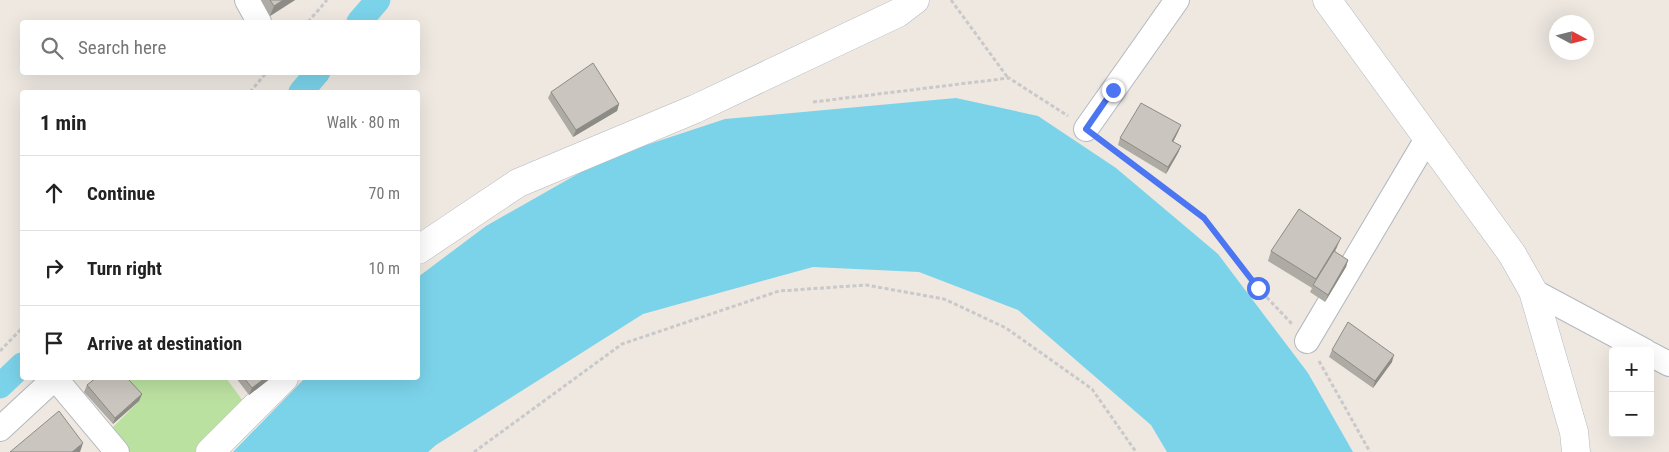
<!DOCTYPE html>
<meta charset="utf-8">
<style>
:root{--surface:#fff;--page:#f6f6f6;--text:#222;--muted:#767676;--line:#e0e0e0}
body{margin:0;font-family:"Roboto Condensed",sans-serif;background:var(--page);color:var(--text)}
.controls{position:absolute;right:15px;bottom:15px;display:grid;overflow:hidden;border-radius:5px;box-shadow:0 5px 20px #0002}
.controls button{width:45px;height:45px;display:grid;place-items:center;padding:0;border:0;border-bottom:1px solid var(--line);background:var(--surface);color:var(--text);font:25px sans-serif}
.compass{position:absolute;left:1549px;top:15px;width:45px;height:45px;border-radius:50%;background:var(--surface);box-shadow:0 5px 20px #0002;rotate:97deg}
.stop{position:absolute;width:15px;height:15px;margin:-11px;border:4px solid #4b75f1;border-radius:50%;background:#fff}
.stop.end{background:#4b75f1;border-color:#fff;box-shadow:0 1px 5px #0008}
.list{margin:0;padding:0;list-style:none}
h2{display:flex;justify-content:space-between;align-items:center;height:65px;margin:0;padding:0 20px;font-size:21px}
h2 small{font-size:16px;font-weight:400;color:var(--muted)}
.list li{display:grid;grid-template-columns:32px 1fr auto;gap:15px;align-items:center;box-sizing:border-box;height:75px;padding:0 20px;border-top:1px solid var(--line)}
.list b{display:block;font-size:19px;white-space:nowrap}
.list em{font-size:16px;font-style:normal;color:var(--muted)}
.icon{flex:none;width:28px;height:28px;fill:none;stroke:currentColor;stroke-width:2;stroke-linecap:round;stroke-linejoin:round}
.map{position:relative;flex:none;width:1669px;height:452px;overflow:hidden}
.search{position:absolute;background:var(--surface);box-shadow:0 5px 20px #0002;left:20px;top:20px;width:400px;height:55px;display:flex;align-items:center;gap:12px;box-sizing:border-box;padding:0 18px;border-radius:5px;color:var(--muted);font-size:19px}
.panel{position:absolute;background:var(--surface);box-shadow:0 5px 20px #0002;left:20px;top:90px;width:400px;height:290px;border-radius:5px}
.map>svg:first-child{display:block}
.green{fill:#bbe1a1}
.water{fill:#7bd3ea}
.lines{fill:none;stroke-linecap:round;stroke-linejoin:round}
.canal{stroke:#7bd3ea;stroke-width:25}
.minor-casing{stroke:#b4b8c0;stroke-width:26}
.tertiary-casing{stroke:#b4b8c0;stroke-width:29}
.path{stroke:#c9c9c9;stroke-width:3;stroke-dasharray:4 2.5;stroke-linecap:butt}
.minor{stroke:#fff;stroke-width:24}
.tertiary{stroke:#fff;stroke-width:28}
.wall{fill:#aeaaa4}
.shaded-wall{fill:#8d8b86}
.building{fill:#cac6bf;stroke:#8d8b86}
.route{stroke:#4b75f1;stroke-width:6}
</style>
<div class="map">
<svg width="1669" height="452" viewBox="0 0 1669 452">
<rect width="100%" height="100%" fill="#eee8e1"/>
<path class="green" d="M 122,378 L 226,378 L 243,401 L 225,424 L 195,452 L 123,452 L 107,433 L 139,401 Z"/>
<path class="water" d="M 956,98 L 1038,116 L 1116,168 L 1218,254 L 1308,373 L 1353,452 L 1167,452 L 1151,425 L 1018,310 L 919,272 L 813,267 L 643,314 L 436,445 L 428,452 L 233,452 L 305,378 L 418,378 L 418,277 L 486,226 L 604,159 L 725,119 Z"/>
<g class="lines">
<path class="canal" d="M 359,22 L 378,0
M 301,92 L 318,72
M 0,386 L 22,365"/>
<defs>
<path id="minor" d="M 247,0 L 259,22
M 1086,129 L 1177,0
M 1533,291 L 1645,351
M 1307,341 L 1428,137
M 1650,354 L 1669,364
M 55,378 L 117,452
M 0,429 L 55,378"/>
<path id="tertiary" d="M 1327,0 L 1512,254 L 1533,291 L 1574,432 L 1576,452
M 418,250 L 518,183 L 695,109 L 898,13 L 915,0
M 210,452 L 284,378"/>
</defs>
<use href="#minor" class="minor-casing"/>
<use href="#tertiary" class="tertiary-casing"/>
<path class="path" d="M 951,0 L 1008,78
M 308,22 L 327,0
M 250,92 L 267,72
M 813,102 L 1009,78 L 1068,116
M 1103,142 L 1204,218 L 1258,288 L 1292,324
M 0,351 L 22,328
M 1319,361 L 1370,452
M 474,452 L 622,344 L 779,291 L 866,285 L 944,299 L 1006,328 L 1092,389 L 1136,452"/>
<use href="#minor" class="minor"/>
<use href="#tertiary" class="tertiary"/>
</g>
<path class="wall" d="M 261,0 L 295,0 L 270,16 Z
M 551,92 L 619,104 L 617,111 L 573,137 L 548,98 Z
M 1181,125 L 1178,132 L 1173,142 L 1181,146 L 1178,153 L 1166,174 L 1118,145 L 1120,138 Z
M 1337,247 L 1335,252 L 1348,260 L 1346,267 L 1325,302 L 1310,292 L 1312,288 L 1268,261 L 1271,251 Z
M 1332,350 L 1392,362 L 1373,388 L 1329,357 Z
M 236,378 L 271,378 L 249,395 Z
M 87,385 L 142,394 L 139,401 L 113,424 L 84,392 Z"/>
<path class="shaded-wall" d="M 283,0 L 295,0 L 270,16 L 274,6 Z
M 619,104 L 617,111 L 573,137 L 576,130 Z
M 1181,125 L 1178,132 L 1170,148 L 1172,141 Z
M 1181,146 L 1178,153 L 1166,174 L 1168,167 Z
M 1341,238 L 1337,247 L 1314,286 L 1314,285 Z
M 1348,260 L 1346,267 L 1325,302 L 1328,295 Z
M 1394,355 L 1392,362 L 1373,388 L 1375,381 Z
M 265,378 L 271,378 L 249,395 L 252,388 Z
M 142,394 L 139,401 L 113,424 L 115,418 Z
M 83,443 L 80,452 L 72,452 Z"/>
<path class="building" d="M 270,0 L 283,0 L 274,6 Z
M 593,63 L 619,104 L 576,130 L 551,92 Z
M 1141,103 L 1181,125 L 1172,141 L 1181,146 L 1168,167 L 1120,138 Z
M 1299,209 L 1341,238 L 1316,279 L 1271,251 Z
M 1334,251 L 1348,260 L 1328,295 L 1313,285 Z
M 1348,322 L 1394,355 L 1375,381 L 1332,350 Z
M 96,378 L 127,378 L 142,394 L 115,418 L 87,385 Z
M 244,378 L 265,378 L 252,388 Z
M 59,411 L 83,443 L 72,452 L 10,452 Z"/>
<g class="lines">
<path class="route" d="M 1113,90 L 1086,129 L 1204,218 L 1258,288"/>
</g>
</svg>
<div class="controls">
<button>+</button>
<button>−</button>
</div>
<svg class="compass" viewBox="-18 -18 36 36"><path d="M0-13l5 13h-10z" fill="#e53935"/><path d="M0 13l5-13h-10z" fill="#767676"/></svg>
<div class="stop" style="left:1258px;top:288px"></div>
<div class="stop end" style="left:1113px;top:90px"></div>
<div class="search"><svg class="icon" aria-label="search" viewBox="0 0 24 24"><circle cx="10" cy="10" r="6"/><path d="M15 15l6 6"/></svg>Search here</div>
<section class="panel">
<h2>1 min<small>Walk · 80 m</small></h2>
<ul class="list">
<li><svg class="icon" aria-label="ahead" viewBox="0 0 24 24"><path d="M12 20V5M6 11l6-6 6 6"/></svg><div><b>Continue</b></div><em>70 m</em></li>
<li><svg class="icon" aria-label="right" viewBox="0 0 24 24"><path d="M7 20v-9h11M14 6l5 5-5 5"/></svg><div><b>Turn right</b></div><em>10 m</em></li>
<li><svg class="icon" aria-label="arrive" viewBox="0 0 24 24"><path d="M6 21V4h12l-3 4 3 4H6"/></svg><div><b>Arrive at destination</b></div></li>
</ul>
</section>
</div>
